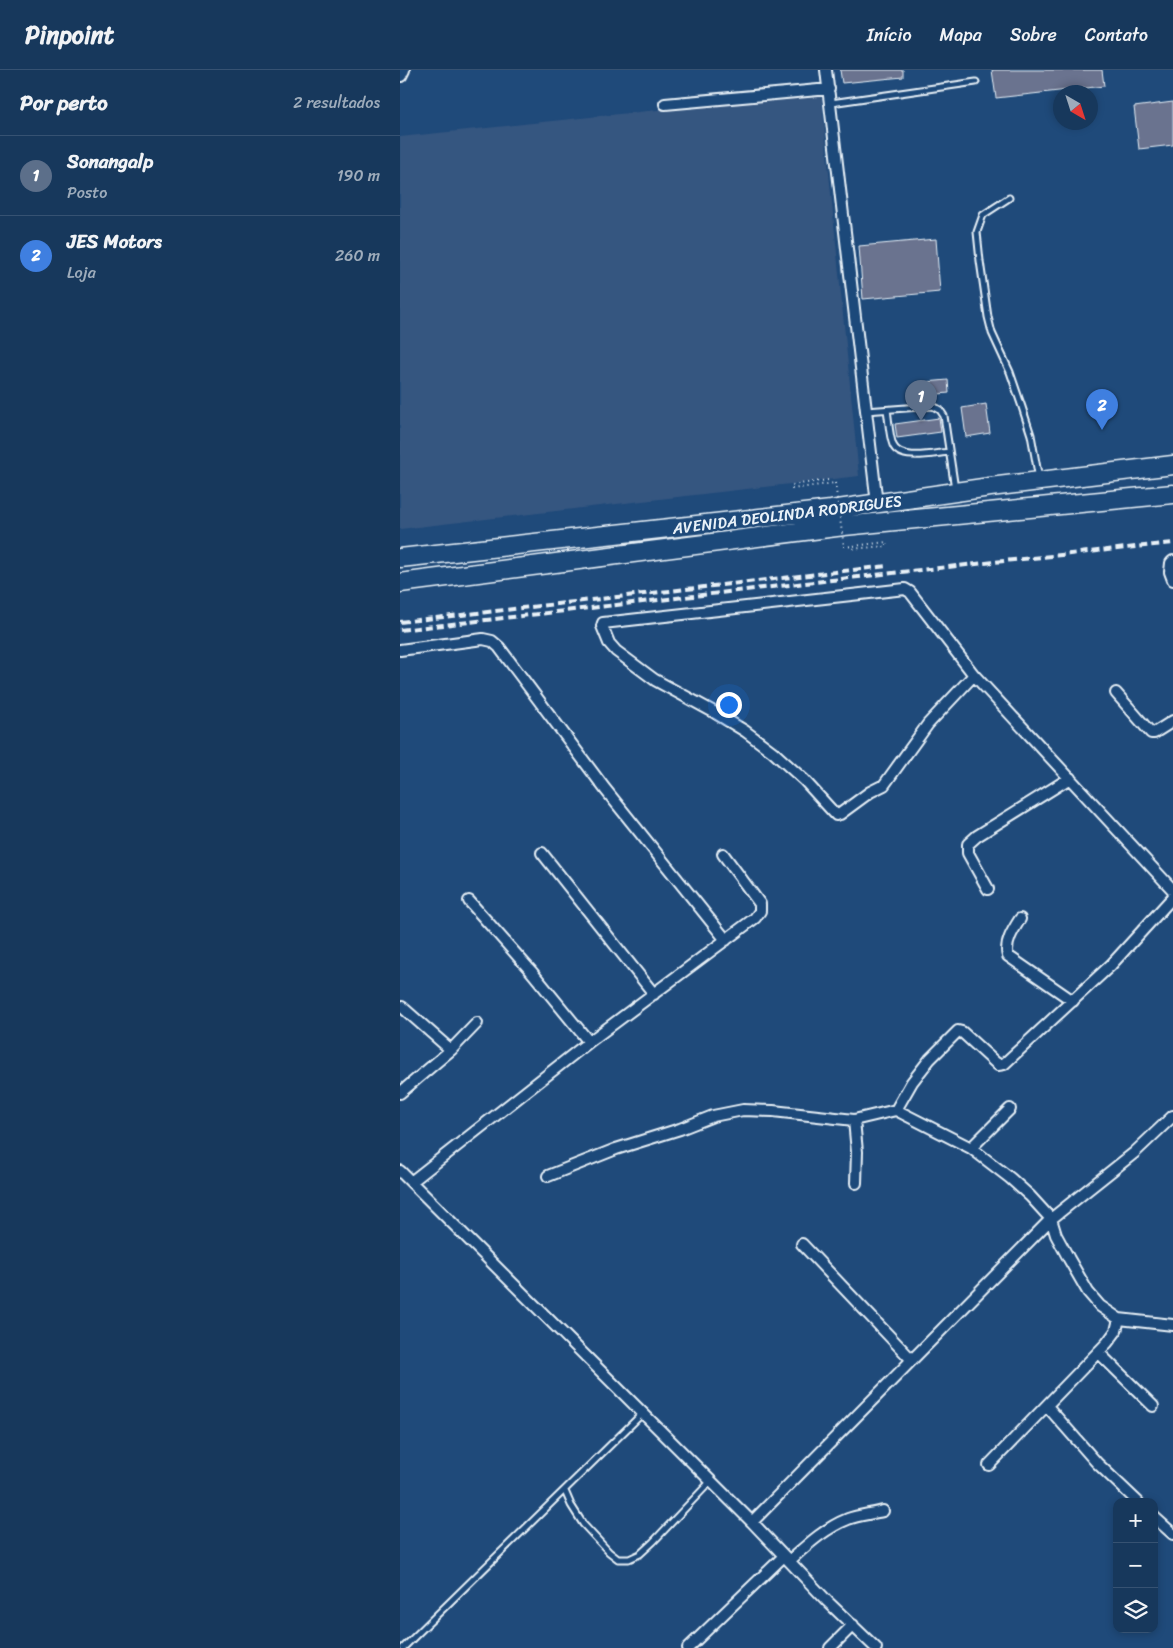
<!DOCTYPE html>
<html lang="pt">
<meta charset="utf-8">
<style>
:root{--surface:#17385c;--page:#244365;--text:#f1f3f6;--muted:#9eacbb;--line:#365272;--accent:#ffd166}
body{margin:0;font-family:Sriracha,sans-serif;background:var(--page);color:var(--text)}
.controls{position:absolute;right:15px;bottom:15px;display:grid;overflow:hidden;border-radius:10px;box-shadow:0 2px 8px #0003}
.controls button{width:45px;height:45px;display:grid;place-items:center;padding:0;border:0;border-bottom:1px solid var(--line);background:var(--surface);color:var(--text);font:25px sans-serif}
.compass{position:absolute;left:653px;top:15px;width:45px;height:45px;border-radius:50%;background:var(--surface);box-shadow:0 2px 8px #0003;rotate:141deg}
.you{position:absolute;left:328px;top:634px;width:18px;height:18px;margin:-12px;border:4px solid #fff;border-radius:50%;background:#1a73e8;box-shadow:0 0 0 8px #1a73e833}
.badge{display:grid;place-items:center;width:32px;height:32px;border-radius:50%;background:var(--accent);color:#fff;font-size:16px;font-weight:700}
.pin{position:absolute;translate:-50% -41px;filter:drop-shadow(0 1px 2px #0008)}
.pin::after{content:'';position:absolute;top:26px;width:18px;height:15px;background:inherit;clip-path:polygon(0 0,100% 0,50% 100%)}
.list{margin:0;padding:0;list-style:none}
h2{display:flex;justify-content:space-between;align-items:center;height:65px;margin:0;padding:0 20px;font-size:21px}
h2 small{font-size:16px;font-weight:400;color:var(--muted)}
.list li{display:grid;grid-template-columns:32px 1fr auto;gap:15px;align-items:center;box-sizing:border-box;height:80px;padding:0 20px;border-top:1px solid var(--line)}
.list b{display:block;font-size:19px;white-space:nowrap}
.list p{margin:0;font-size:16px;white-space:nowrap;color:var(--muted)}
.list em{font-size:16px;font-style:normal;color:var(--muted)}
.icon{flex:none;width:28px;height:28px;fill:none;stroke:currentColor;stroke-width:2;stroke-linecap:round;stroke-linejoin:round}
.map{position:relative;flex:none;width:773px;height:1578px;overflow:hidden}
header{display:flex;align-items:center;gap:30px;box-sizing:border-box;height:70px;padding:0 25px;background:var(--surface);border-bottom:1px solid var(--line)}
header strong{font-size:24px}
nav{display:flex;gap:28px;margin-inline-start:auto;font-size:18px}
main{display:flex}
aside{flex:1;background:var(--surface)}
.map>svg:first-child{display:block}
.built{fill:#365680}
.building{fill:#6b738f;stroke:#e8f1f8}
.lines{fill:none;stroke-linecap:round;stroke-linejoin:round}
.service-casing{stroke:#e8f1f8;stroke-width:9}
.minor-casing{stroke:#e8f1f8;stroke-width:14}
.trunk-casing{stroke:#e8f1f8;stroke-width:21}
.path{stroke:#e8f1f8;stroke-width:2;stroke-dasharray:1 4;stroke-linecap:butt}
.service{stroke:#1f4a7a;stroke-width:5}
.minor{stroke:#1f4a7a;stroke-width:10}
.trunk{stroke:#1f4a7a;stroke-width:18}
.rail{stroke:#e8f1f8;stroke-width:4;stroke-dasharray:8 4;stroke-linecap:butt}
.path-bridge{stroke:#e8f1f8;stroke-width:2;stroke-dasharray:1 4;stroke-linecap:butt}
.labels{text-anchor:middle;stroke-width:4.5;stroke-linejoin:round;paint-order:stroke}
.street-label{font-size:16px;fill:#e8f1f8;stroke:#1f4a7a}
</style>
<header>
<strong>Pinpoint</strong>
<nav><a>Início</a><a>Mapa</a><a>Sobre</a><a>Contato</a></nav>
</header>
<main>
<aside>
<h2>Por perto<small>2 resultados</small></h2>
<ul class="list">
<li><span class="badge" style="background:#5c6f8a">1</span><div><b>Sonangalp</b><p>Posto</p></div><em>190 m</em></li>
<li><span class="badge" style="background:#3f7fe0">2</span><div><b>JES Motors</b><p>Loja</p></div><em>260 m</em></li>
</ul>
</aside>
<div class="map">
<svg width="773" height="1578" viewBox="0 0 773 1578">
<rect width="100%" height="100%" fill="#1f4a7a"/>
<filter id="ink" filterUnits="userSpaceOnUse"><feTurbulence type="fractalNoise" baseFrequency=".02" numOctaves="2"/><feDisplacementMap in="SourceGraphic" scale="10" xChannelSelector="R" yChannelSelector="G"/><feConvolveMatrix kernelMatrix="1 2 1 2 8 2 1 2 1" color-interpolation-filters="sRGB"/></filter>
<g filter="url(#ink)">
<path class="built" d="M 421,23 L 459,406 L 0,459 L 0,67 Z"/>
<path class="building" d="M 440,0 L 503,0 L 503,7 L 442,13 Z
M 592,0 L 702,0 L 704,16 L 596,28 Z
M 773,32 L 773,75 L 739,79 L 734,37 Z
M 536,169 L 540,222 L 463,229 L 459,176 Z
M 548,310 L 549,323 L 517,326 L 515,313 Z
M 586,334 L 590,363 L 566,367 L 562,338 Z
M 539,348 L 541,362 L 497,368 L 495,354 Z"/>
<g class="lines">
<defs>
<path id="service" d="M 431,33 L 576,12
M 609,128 L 583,145 L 577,162 L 580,191 L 588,247 L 592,263 L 610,302 L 622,337 L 631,365 L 639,409
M 487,340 C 489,351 489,365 493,375 C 500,392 535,383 549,382
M 466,341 L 533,336 L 540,340 L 544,346 L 555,419
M 165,1421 L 171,1435 L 183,1454 L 209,1482 L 218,1489 L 229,1489 L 240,1484 L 253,1472 L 310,1412
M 3,1578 L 242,1344"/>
<path id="minor" d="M 426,0 L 477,434
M 1,6 L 4,0
M 265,34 L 429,19
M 773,491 L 771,493 L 770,502 L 773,510
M 0,580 L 83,569 L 92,571 L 99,577 L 205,719 L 326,870
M 574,605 L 528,654 L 484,715 L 470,722 L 440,744 L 436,745 L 404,710 L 373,682 L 345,661 L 312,641 L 255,610 L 216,581 L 209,573 L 202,556 L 203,553 L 505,519 L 510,522 L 574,605 L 773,820
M 716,623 L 751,663 L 754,663 L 773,651
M 142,783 L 254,924
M 588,819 L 568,783 L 568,774 L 577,766 L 670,708
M 69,831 L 131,901 L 189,972
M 620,849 C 613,860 604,874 608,886 L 673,931
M 2,937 L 51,980
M 0,1023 L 51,980 L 77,953
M 496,1040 L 571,1078 L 610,1108 L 630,1126 L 651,1149 L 656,1165 L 669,1189 L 688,1222 L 700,1236 L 719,1249 L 773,1255
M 454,1050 L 457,1082 L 456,1113
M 571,1078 L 610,1039
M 0,1101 L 352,1452 L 428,1532 L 476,1578
M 148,1106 L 216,1079 L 280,1059 L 313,1046 L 343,1040 L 373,1041 L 454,1050 L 496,1040 L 512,1012 L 530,989 L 558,961 L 562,962 L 598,995 L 604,994 L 711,895 L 773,827
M 11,1112 L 189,972 L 355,848 L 360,841 L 360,834 L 323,784
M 402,1174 L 511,1289
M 698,1282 L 753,1336
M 647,1336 L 697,1393 L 738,1432
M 589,1395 L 707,1273 L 716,1261 L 719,1249
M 754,1447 L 773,1464
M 352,1452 L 651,1149 L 734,1083 L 773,1046
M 389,1491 C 407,1475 425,1458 448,1449 C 458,1445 471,1444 483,1441
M 288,1578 L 384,1486
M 430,1578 L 453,1555"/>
<path id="trunk" d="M 0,488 L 431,440 L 590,417 L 773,395
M 0,513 L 444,456 L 773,424"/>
</defs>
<use href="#service" class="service-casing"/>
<use href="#minor" class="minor-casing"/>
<use href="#trunk" class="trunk-casing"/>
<path class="path" d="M 428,410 L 392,415 L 392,419 L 435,413
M 444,477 L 487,472 L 487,476 L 450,479"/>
<use href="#service" class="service"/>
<use href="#minor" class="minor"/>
<use href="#trunk" class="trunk"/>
<path class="rail" d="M 0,552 L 487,496
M 0,560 L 501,502 L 773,473"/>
<path class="path-bridge" d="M 435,413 L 444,477"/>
</g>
</g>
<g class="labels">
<g class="street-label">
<text transform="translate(387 444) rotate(-7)" y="6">AVENIDA DEOLINDA RODRIGUES</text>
</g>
</g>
</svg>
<div class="controls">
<button>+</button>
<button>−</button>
<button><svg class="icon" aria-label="layers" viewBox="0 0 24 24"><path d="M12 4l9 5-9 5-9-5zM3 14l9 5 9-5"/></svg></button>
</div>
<svg class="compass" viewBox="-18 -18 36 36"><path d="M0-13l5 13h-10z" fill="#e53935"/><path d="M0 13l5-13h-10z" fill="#9eacbb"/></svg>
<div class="you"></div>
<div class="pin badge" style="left:521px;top:351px;background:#5c6f8a">1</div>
<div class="pin badge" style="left:702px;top:360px;background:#3f7fe0">2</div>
</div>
</main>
